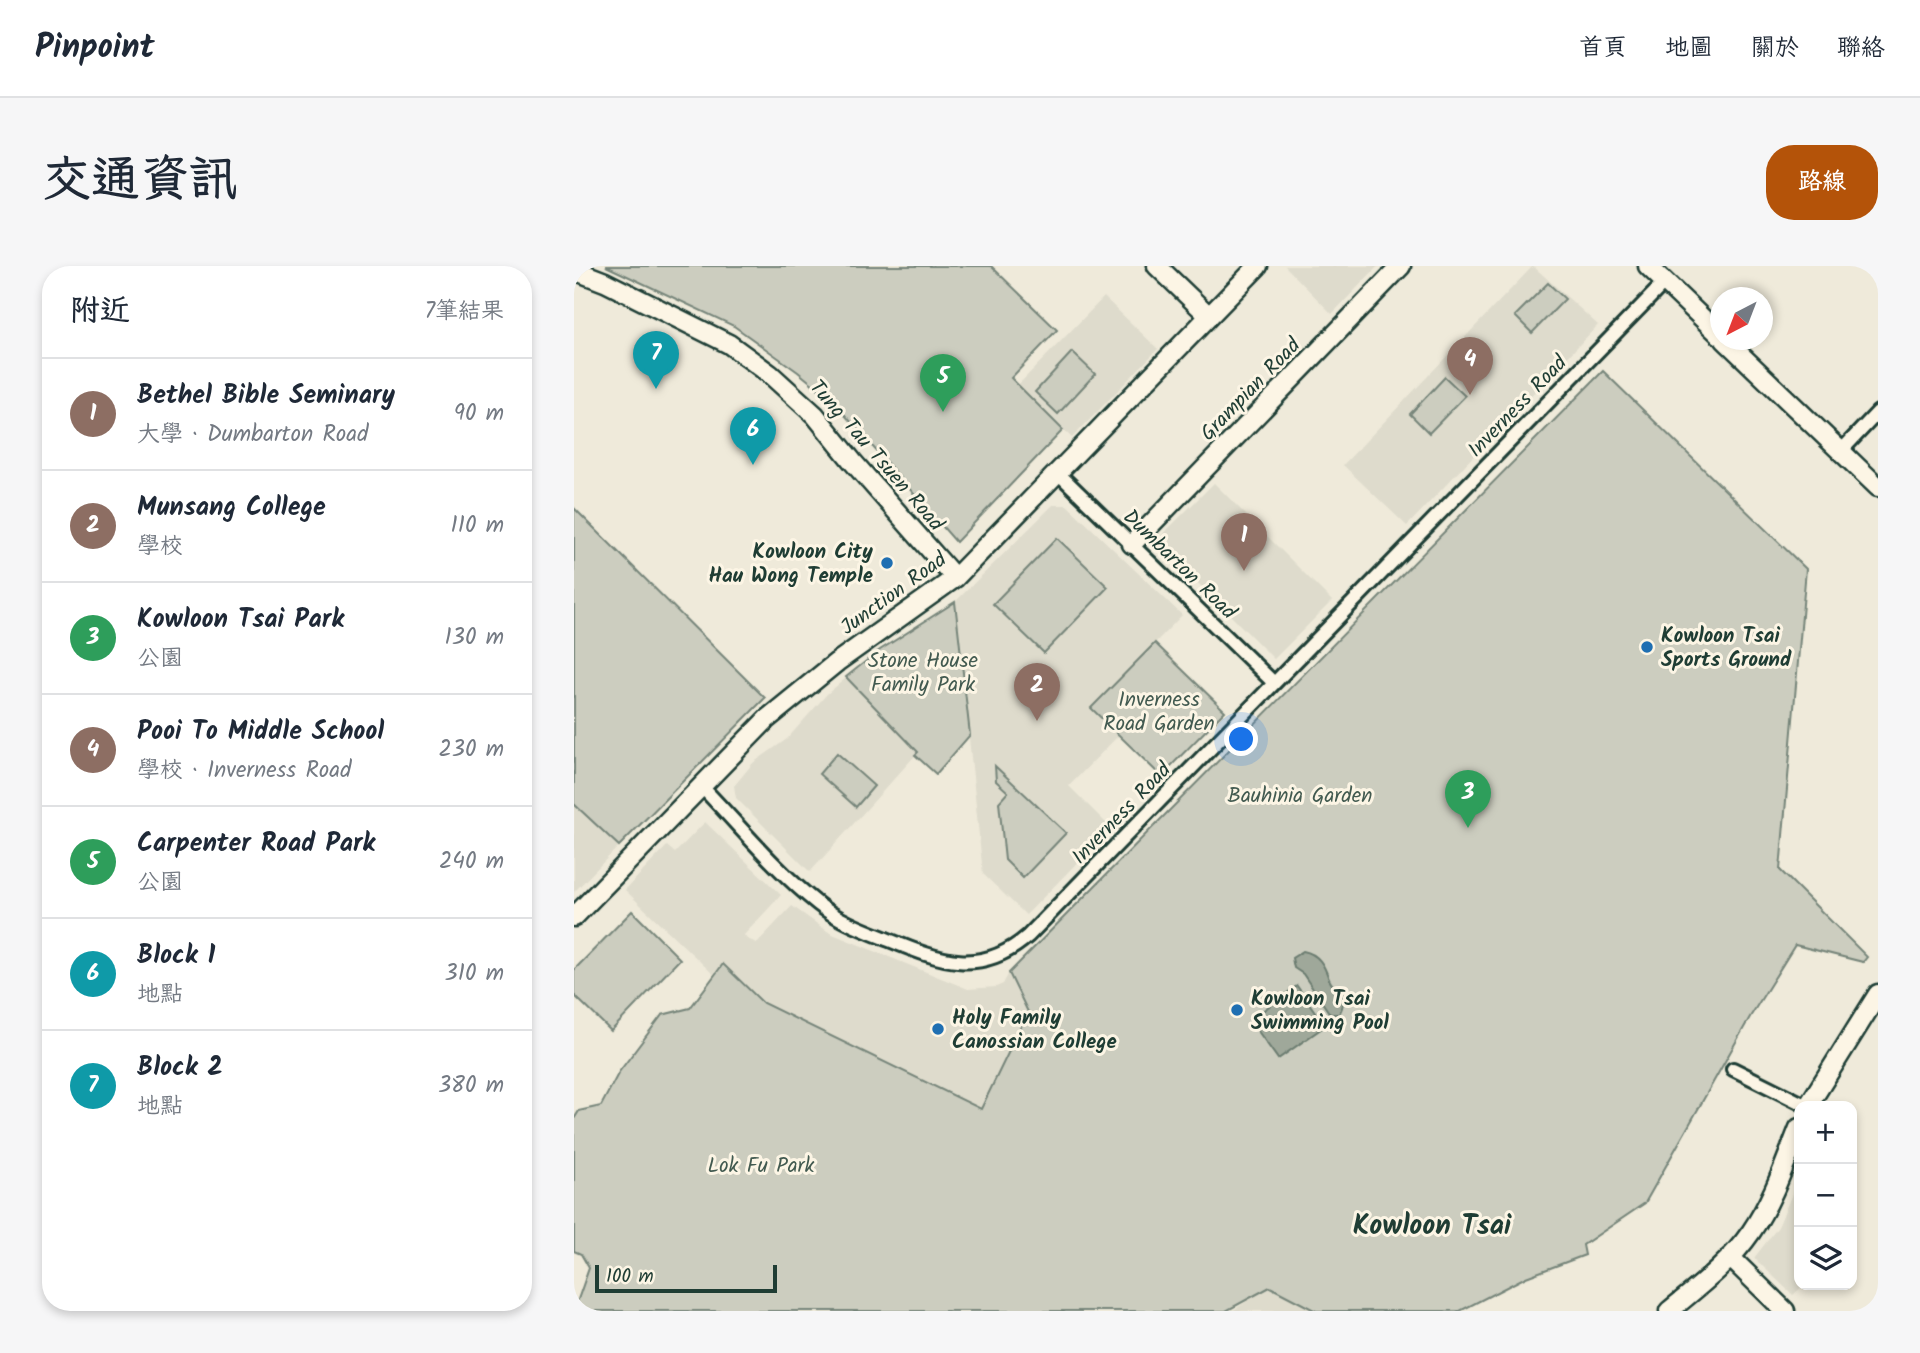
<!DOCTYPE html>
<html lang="zh-TW">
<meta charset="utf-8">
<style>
:root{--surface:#fff;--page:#f6f6f7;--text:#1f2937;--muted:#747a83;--line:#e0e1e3;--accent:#b45309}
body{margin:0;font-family:Kalam,"LXGW WenKai TC",sans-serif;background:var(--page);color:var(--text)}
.controls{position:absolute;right:21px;bottom:21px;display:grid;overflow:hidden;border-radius:14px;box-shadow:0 4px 10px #0003}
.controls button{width:63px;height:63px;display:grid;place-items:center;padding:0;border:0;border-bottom:2px solid var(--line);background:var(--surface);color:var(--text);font:35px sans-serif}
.compass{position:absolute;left:1136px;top:21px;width:63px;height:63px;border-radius:50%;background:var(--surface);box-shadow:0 4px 10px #0003;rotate:222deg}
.scale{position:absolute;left:21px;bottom:18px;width:182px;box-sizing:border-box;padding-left:7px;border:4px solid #1f3d34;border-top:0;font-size:19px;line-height:24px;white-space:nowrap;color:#1f3d34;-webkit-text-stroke:5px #fcf5e5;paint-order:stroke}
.you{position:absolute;left:668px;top:474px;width:24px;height:24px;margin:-18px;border:5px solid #fff;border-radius:50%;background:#1a73e8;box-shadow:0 0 0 10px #1a73e833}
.badge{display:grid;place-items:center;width:46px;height:46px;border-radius:50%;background:var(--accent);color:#fff;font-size:23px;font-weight:700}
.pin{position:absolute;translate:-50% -58px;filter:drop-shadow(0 2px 4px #0008)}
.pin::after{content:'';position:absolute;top:37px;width:24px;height:21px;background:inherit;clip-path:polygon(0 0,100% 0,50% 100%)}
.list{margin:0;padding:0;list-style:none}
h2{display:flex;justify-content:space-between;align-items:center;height:91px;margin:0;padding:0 28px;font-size:30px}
h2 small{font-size:23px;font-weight:400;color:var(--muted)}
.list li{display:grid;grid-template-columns:46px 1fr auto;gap:21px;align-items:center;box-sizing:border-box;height:112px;padding:0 28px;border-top:2px solid var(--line)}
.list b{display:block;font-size:26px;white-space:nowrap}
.list p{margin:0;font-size:23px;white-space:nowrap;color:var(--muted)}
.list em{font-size:23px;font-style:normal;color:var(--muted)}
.icon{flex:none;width:38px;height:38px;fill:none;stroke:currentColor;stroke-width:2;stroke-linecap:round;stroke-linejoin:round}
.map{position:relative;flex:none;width:1304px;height:1045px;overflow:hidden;border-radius:28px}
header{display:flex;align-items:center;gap:42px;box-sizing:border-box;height:98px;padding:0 35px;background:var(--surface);border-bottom:2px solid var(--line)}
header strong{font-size:33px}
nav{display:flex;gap:38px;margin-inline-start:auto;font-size:24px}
.intro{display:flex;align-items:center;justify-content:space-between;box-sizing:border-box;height:168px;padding:0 42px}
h1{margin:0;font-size:49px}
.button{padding:18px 32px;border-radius:28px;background:var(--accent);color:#fff;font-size:24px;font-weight:700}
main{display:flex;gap:42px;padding:0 42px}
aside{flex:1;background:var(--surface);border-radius:28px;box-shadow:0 4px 10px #0003}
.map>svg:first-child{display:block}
.built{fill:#dedbcc}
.green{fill:#cccdbf;stroke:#76857a;stroke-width:2}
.water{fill:#9fa89a;stroke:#6c7d71;stroke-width:2}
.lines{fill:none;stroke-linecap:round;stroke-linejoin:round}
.street-casing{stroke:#1f3d34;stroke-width:18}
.secondary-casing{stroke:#1f3d34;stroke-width:23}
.street{stroke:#fcf5e5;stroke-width:12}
.secondary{stroke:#fcf5e5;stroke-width:18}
.poi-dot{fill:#1f6fb2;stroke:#fcf5e5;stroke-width:2.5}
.labels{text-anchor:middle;stroke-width:6;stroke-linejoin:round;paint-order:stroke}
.street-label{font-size:21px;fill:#1f3d34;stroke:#fcf5e5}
.poi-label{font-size:21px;font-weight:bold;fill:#1f3d34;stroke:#fcf5e5;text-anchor:start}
.park-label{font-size:21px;fill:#425a50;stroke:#fcf5e5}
.district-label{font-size:28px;font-weight:bold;fill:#1f3d34;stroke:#fcf5e5}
</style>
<header>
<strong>Pinpoint</strong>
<nav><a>首頁</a><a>地圖</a><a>關於</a><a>聯絡</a></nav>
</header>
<div class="intro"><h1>交通資訊</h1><a class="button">路線</a></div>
<main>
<aside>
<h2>附近<small>7筆結果</small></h2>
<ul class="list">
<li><span class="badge" style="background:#8d6e63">1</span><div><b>Bethel Bible Seminary</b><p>大學 · Dumbarton Road</p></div><em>90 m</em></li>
<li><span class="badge" style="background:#8d6e63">2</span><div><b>Munsang College</b><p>學校</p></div><em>110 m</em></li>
<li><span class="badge" style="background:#2e9e5b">3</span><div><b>Kowloon Tsai Park</b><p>公園</p></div><em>130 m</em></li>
<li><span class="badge" style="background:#8d6e63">4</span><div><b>Pooi To Middle School</b><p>學校 · Inverness Road</p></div><em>230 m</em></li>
<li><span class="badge" style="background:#2e9e5b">5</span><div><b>Carpenter Road Park</b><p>公園</p></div><em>240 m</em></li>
<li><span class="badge" style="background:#0f9aa8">6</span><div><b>Block 1</b><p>地點</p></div><em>310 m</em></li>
<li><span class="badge" style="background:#0f9aa8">7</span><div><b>Block 2</b><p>地點</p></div><em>380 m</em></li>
</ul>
</aside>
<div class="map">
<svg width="1304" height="1045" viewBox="0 0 1304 1045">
<rect width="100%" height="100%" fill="#efeada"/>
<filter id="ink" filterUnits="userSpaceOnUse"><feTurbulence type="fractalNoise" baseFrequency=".0143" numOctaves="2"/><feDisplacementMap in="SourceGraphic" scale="14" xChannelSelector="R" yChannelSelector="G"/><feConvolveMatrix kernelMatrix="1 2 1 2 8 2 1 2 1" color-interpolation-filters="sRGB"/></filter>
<g filter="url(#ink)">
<path class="built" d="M 711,0 L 804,0 L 758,48 Z
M 959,0 L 1024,59 L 833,260 L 769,199 Z
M 530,31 L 584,83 L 498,172 L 444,119 Z
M 640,217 L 758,335 L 700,393 L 582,275 Z
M 479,239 L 493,239 L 608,349 L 518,442 L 545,469 L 495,520 L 537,562 L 452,649 L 409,608 L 381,336 Z
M 284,402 L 356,473 L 236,606 L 162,532 L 160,520 L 179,497 L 213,473 L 253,428 Z
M 0,538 L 45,580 L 0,626 Z
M 131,556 L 207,629 L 170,669 L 173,673 L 183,677 L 218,640 L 256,667 L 394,723 L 422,721 L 429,718 L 435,707 L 454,746 L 407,844 L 189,737 L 149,698 L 139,708 L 51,624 L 93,580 L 101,587 Z
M 1220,923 L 1225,927 L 1225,1019 L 1230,1019 L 1219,1029 L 1180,992 L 1204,961 Z
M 696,1020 L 742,1045 L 658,1045 Z"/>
<path class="green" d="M 32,0 L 417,0 L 483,64 L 437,112 L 489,164 L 382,276 L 257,133 L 224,106 L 160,60 Z
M 974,17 L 991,33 L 958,67 L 941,50 Z
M 498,86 L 521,108 L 484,148 L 461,126 Z
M 1029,105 L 1232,303 L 1206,604 L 1293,691 L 1289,696 L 1221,679 L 1176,751 L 1071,937 L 1009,979 L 1011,989 L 952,1011 L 886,1045 L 742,1045 L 696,1021 L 652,1045 L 0,1045 L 15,1002 L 7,988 L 0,985 L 0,853 L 5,845 L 27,840 L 45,806 L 88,749 L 116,742 L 149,698 L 189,737 L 407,843 L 454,746 L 435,707 Z
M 871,111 L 891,130 L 855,167 L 836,148 Z
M 0,242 L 191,432 L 45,580 L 0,538 Z
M 483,272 L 534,321 L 470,387 L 419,338 Z
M 381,336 L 396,469 L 362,508 L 341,489 L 344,486 L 272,411 L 306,384 Z
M 581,377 L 651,445 L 587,510 L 517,442 Z
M 263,487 L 300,520 L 282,541 L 245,508 Z
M 421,500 L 492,567 L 449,612 L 431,594 L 425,536 L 434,526 L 422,515 Z
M 58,645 L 106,693 L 37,765 L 0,729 L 0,704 Z"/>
<path class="water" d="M 729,685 C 745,688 750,699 755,713 C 761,727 776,730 765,748 L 756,748 L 729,708 L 720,702 L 718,692 Z
M 723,720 L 751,760 L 704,793 L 676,754 Z"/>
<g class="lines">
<defs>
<path id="street" d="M 1267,185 L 1304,146
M 484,207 L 700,417
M 127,520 C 165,559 201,604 244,638 C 265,655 290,664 315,674 C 366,695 407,711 454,670 L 1091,16
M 1159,803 L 1233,840"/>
<path id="secondary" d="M 583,0 L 635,50
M 1074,0 L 1146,69
M 0,4 L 31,16 L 155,78 L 196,108 L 241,149 L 279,196 L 381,312
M 1151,74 L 1304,221
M 558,278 L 827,0
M 0,651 L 193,453 L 263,396 L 381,312 L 684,0
M 1234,840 L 1304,728
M 1156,991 L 1211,1045
M 1095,1045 C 1124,1021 1156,997 1177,966 C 1199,934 1211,897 1225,862"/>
</defs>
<use href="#street" class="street-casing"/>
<use href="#secondary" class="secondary-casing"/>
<use href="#street" class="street"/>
<use href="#secondary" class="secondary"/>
</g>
</g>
<g class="poi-dot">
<circle cx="313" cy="297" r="7"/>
<circle cx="1073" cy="381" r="7"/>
<circle cx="663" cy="744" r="7"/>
<circle cx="364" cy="763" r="7"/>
</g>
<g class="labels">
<g class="street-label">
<text transform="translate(676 123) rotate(-46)" y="7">Grampian Road</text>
<text transform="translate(943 140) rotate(-46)" y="7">Inverness Road</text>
<text transform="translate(303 189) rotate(49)" y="7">Tung Tau Tsuen Road</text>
<text transform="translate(606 298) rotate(44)" y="7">Dumbarton Road</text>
<text transform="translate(319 327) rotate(-36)" y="7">Junction Road</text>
<text transform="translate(547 547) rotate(-46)" y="7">Inverness Road</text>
</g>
<g class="poi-label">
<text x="299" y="292" text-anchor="end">Kowloon City<tspan x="299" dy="24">Hau Wong Temple</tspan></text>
<text x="1087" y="376">Kowloon Tsai<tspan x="1087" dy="24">Sports Ground</tspan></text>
<text x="677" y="739">Kowloon Tsai<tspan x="677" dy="24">Swimming Pool</tspan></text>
<text x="378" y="758">Holy Family<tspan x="378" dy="24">Canossian College</tspan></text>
</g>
<g class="park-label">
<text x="349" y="401">Stone House<tspan x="349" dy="24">Family Park</tspan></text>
<text x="585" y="440">Inverness<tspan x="585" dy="24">Road Garden</tspan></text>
<text x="726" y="536">Bauhinia Garden</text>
<text x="187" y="906">Lok Fu Park</text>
</g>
<g class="district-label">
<text x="858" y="968">Kowloon Tsai</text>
</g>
</g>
</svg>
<div class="controls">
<button>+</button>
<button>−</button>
<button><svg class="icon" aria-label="layers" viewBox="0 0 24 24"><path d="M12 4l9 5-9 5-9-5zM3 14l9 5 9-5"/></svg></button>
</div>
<svg class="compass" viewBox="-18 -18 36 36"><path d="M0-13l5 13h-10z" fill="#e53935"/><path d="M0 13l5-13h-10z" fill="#747a83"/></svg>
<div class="scale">100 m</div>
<div class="you"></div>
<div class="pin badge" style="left:670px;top:305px;background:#8d6e63">1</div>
<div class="pin badge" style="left:463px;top:455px;background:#8d6e63">2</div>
<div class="pin badge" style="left:894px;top:562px;background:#2e9e5b">3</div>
<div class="pin badge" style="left:896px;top:129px;background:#8d6e63">4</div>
<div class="pin badge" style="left:369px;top:146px;background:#2e9e5b">5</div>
<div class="pin badge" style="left:179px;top:199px;background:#0f9aa8">6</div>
<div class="pin badge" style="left:82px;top:123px;background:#0f9aa8">7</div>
</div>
</main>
